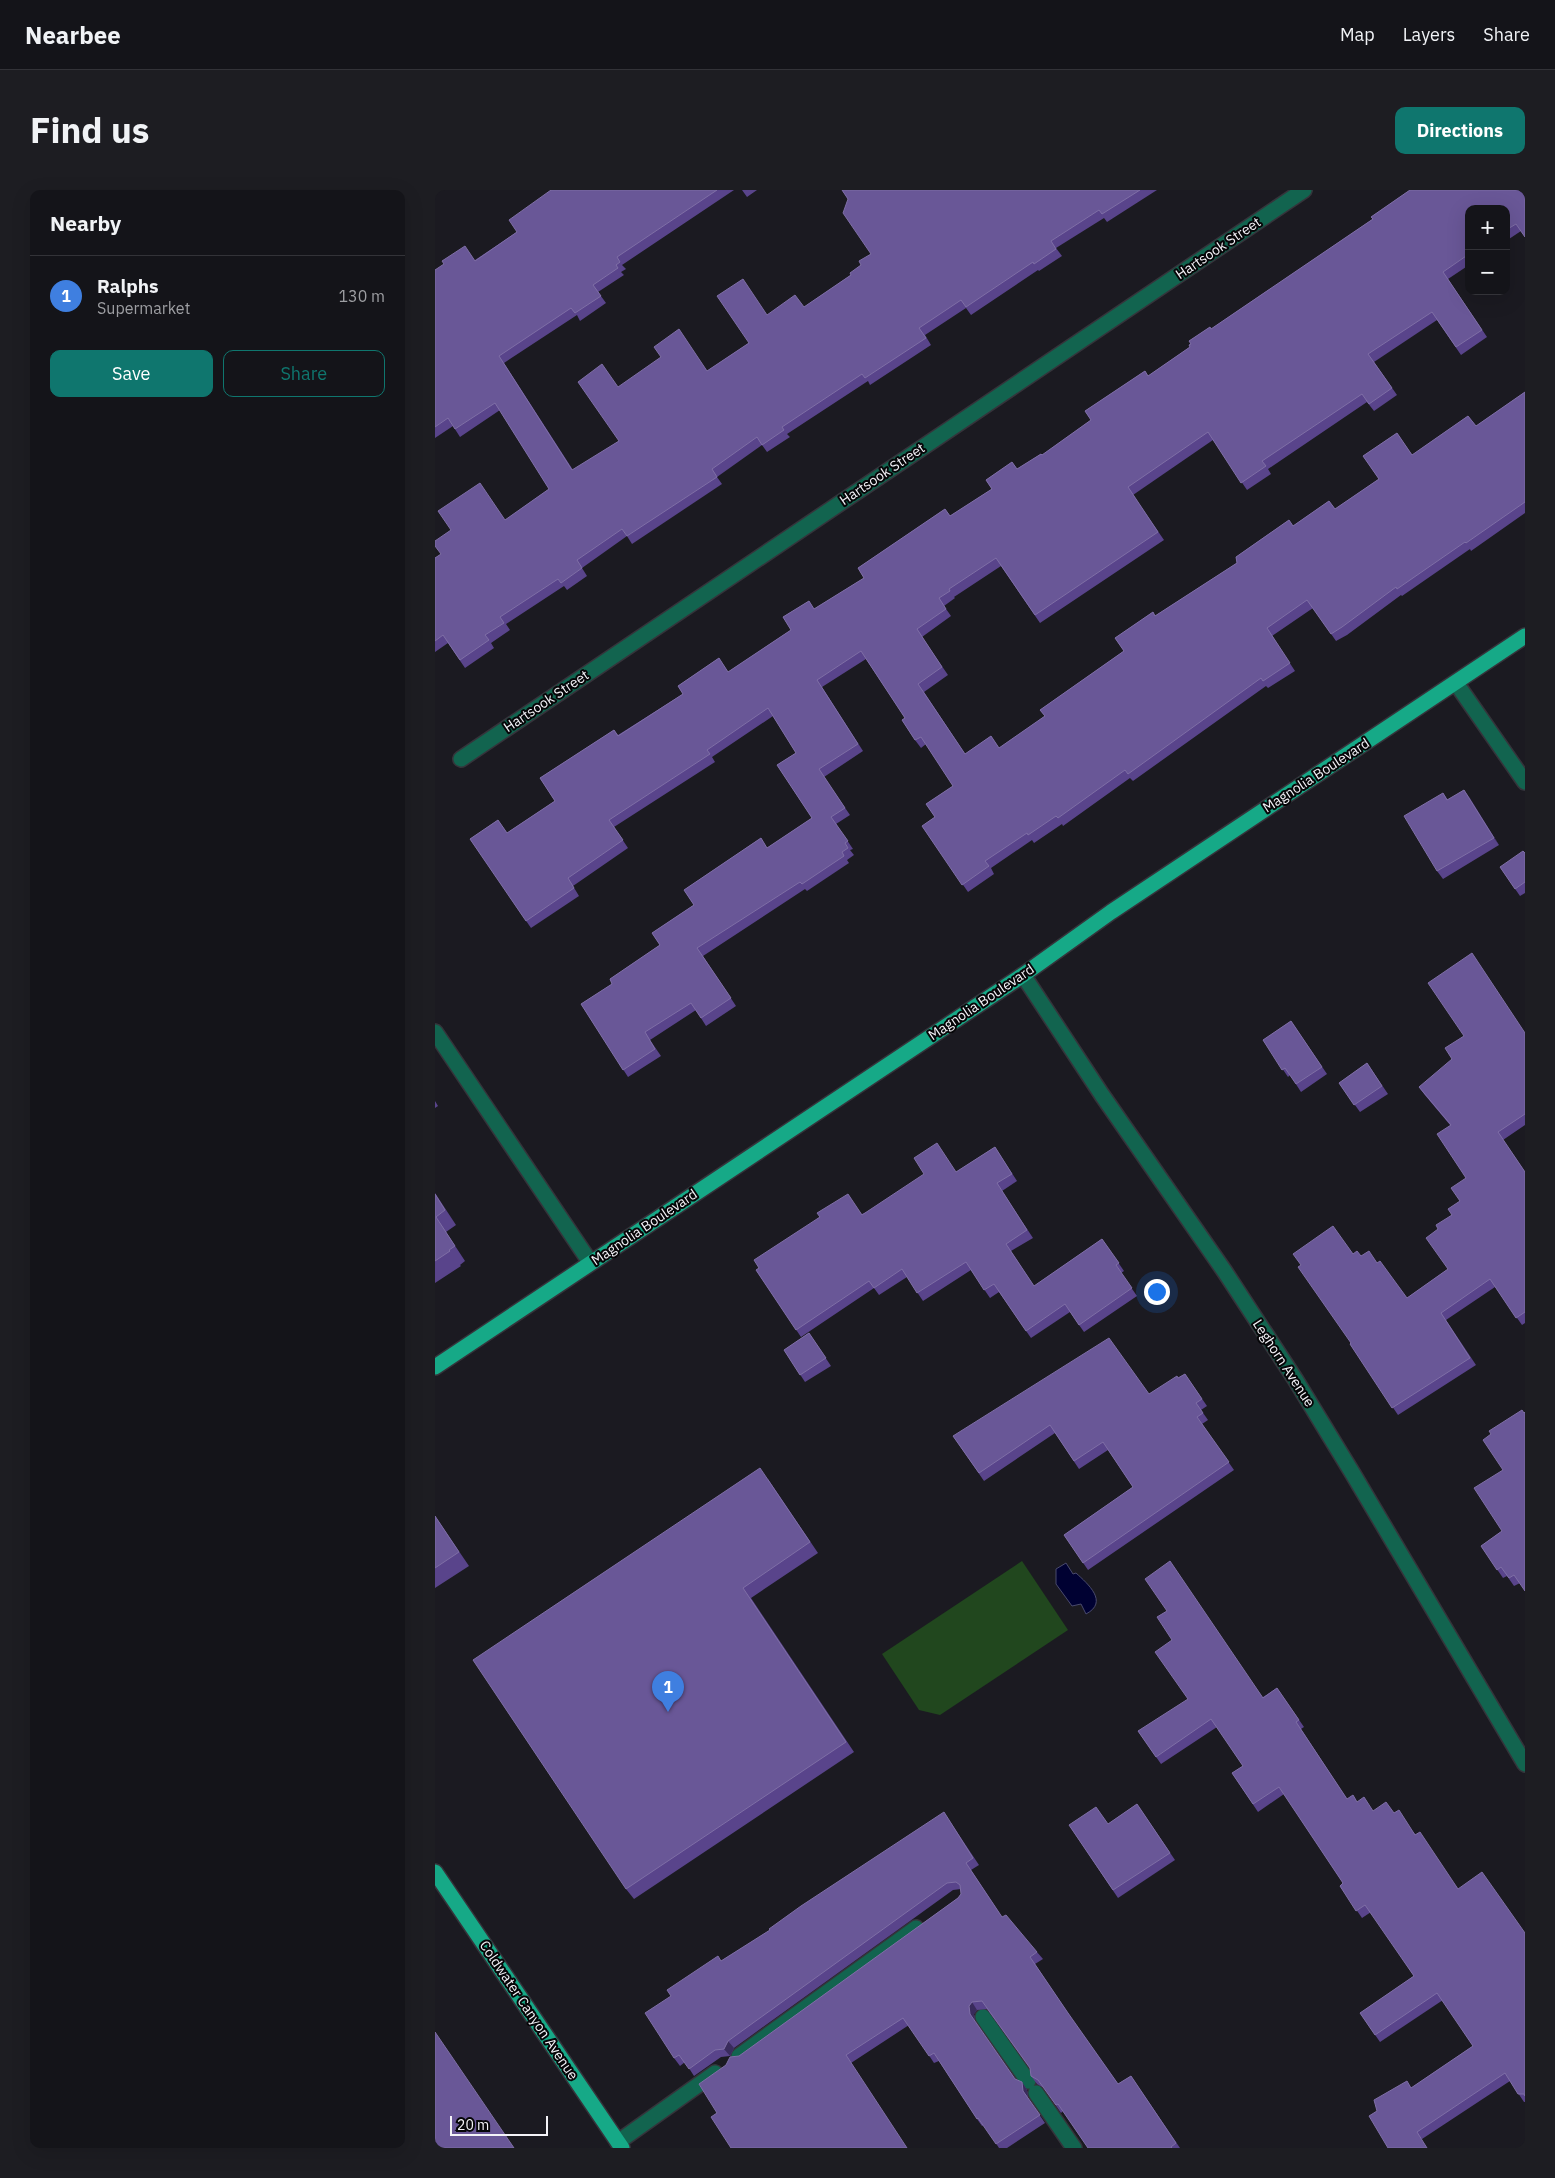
<!DOCTYPE html>
<meta charset="utf-8">
<style>
:root{--surface:#141419;--page:#1d1d22;--text:#f1f3f6;--muted:#9d9ea2;--line:#333338;--accent:#0f766e}
body{margin:0;font-family:"IBM Plex Sans",sans-serif;background:var(--page);color:var(--text)}
.controls{position:absolute;right:15px;top:15px;display:grid;overflow:hidden;border-radius:10px;box-shadow:0 5px 20px #0002}
.controls button{width:45px;height:45px;display:grid;place-items:center;padding:0;border:0;border-bottom:1px solid var(--line);background:var(--surface);color:var(--text);font:25px sans-serif}
.scale{position:absolute;left:15px;bottom:12px;width:98px;box-sizing:border-box;padding-left:5px;border:2px solid #f4f3f8;border-top:0;font-size:14px;line-height:18px;white-space:nowrap;color:#f4f3f8;-webkit-text-stroke:4px #060608;paint-order:stroke}
.you{position:absolute;left:721px;top:1101px;width:18px;height:18px;margin:-12px;border:4px solid #fff;border-radius:50%;background:#1a73e8;box-shadow:0 0 0 8px #1a73e833}
.badge{display:grid;place-items:center;width:32px;height:32px;border-radius:50%;background:var(--accent);color:#fff;font-size:16px;font-weight:700}
.pin{position:absolute;translate:-50% -41px;filter:drop-shadow(0 1px 2px #0008)}
.pin::after{content:'';position:absolute;top:26px;width:18px;height:15px;background:inherit;clip-path:polygon(0 0,100% 0,50% 100%)}
.list{margin:0;padding:0;list-style:none}
h2{display:flex;justify-content:space-between;align-items:center;height:65px;margin:0;padding:0 20px;font-size:21px}
h2 small{font-size:16px;font-weight:400;color:var(--muted)}
.list li{display:grid;grid-template-columns:32px 1fr auto;gap:15px;align-items:center;box-sizing:border-box;height:80px;padding:0 20px;border-top:1px solid var(--line)}
.list b{display:block;font-size:19px;white-space:nowrap}
.list p{margin:0;font-size:16px;white-space:nowrap;color:var(--muted)}
.list em{font-size:16px;font-style:normal;color:var(--muted)}
.actions{display:flex;gap:10px;padding:15px 20px}
.actions a{flex:1;padding:11px 0;border:1px solid var(--accent);border-radius:10px;text-align:center;font-size:18px;color:var(--accent)}
.actions .main{background:var(--accent);color:#fff}
.map{position:relative;flex:none;width:1090px;height:1958px;overflow:hidden;border-radius:10px}
header{display:flex;align-items:center;gap:30px;box-sizing:border-box;height:70px;padding:0 25px;background:var(--surface);border-bottom:1px solid var(--line)}
header strong{font-size:24px}
nav{display:flex;gap:28px;margin-inline-start:auto;font-size:18px}
.intro{display:flex;align-items:center;justify-content:space-between;box-sizing:border-box;height:120px;padding:0 30px}
h1{margin:0;font-size:35px}
.button{padding:12px 22px;border-radius:10px;background:var(--accent);color:#fff;font-size:18px;font-weight:700}
main{display:flex;gap:30px;padding:0 30px}
aside{flex:1;background:var(--surface);border-radius:10px;box-shadow:0 5px 20px #0002}
.map>svg:first-child{display:block}
.green{fill:#21471e}
.water{fill:#000132;stroke:#494a6d}
.lines{fill:none;stroke-linecap:round;stroke-linejoin:round}
.minor-casing{stroke:#35343b;stroke-width:18}
.major-casing{stroke:#35343b;stroke-width:18}
.minor{stroke:#12644f;stroke-width:15}
.major{stroke:#16a987;stroke-width:15}
.wall{fill:#59448b}
.shaded-wall{fill:#392b5c}
.building{fill:#695797;stroke:#7f6fa6}
.labels{text-anchor:middle;stroke-width:4;stroke-linejoin:round;paint-order:stroke}
.street-label{font-size:14px;fill:#f4f3f8;stroke:#060608}
</style>
<header>
<strong>Nearbee</strong>
<nav><a>Map</a><a>Layers</a><a>Share</a></nav>
</header>
<div class="intro"><h1>Find us</h1><a class="button">Directions</a></div>
<main>
<aside>
<h2>Nearby<small></small></h2>
<ul class="list">
<li><span class="badge" style="background:#3f7fe0">1</span><div><b>Ralphs</b><p>Supermarket</p></div><em>130 m</em></li>
</ul>
<div class="actions"><a class="main">Save</a><a>Share</a></div>
</aside>
<div class="map">
<svg width="1090" height="1958" viewBox="0 0 1090 1958">
<rect width="100%" height="100%" fill="#1b1a21"/>
<path class="green" d="M 587,1371 L 633,1440 L 505,1525 L 484,1520 L 447,1464 Z"/>
<path class="water" d="M 631,1373 L 638,1384 L 641,1383 C 653,1394 674,1412 651,1424 L 646,1414 L 637,1416 L 621,1394 L 621,1379 Z"/>
<g class="lines">
<defs>
<path id="minor" d="M 1021,493 L 1090,592
M 26,569 L 869,0
M 588,785 L 667,905 L 790,1082 L 860,1189 L 918,1284 L 1090,1574
M 0,842 L 155,1072
M 548,1827 L 593,1891
M 304,1866 L 481,1738
M 601,1903 L 639,1958
M 183,1952 L 280,1883"/>
<path id="major" d="M 0,1177 L 588,785 L 676,722 L 1090,446
M 0,1682 L 187,1958"/>
</defs>
<use href="#minor" class="minor-casing"/>
<use href="#major" class="major-casing"/>
<use href="#minor" class="minor"/>
<use href="#major" class="major"/>
</g>
<path class="wall" d="M 116,0 L 299,0 L 187,75 L 191,79 L 186,82 L 189,85 L 163,102 L 171,113 L 145,131 L 142,125 L 69,173 L 138,280 L 184,251 L 183,197 L 272,181 L 314,153 L 332,125 L 369,117 L 416,85 L 426,75 L 436,64 L 413,9 L 407,0 L 722,0 L 672,32 L 669,28 L 621,58 L 627,66 L 604,81 L 603,80 L 536,125 L 531,118 L 490,145 L 496,155 L 435,195 L 433,191 L 352,244 L 355,247 L 332,262 L 327,255 L 282,287 L 287,294 L 197,354 L 192,346 L 147,378 L 152,386 L 132,400 L 129,396 L 71,434 L 75,440 L 56,453 L 59,458 L 30,478 L 13,453 L 0,462 L 0,368 L 70,330 L 114,299 L 65,220 L 25,247 L 18,236 L 0,248 L 0,80 L 40,70 L 82,42 Z
M 307,0 L 322,0 L 312,7 Z
M 975,0 L 1090,0 L 1090,47 L 1086,41 L 1071,51 L 1071,19 L 1034,19 L 1034,75 L 1013,89 L 1052,147 L 1026,165 L 1002,130 L 939,172 L 962,205 L 939,221 L 932,212 L 833,279 L 836,284 L 812,300 L 778,250 L 698,305 L 729,350 L 605,433 L 566,376 L 519,407 L 520,408 L 509,416 L 516,426 L 487,447 L 513,485 L 489,502 L 530,564 L 556,546 L 564,558 L 610,526 L 605,520 L 689,461 L 680,448 L 718,422 L 720,426 L 802,373 L 801,367 L 854,330 L 858,336 L 894,311 L 900,319 L 944,289 L 928,266 L 962,243 L 977,265 L 1033,226 L 1041,236 L 1090,202 L 1090,323 L 1036,361 L 1035,359 L 967,406 L 966,405 L 912,445 L 901,451 L 878,418 L 837,446 L 860,481 L 833,498 L 831,496 L 698,591 L 695,588 L 628,636 L 627,634 L 599,653 L 597,650 L 556,678 L 559,684 L 533,702 L 487,636 L 500,627 L 491,614 L 518,596 L 491,554 L 486,558 L 480,550 L 467,530 L 470,528 L 431,469 L 387,497 L 428,561 L 389,587 L 415,625 L 401,634 L 418,659 L 415,660 L 419,665 L 412,670 L 414,673 L 372,701 L 370,699 L 268,766 L 301,816 L 271,836 L 261,820 L 215,850 L 226,866 L 193,887 L 146,814 L 177,794 L 175,789 L 225,755 L 217,743 L 259,715 L 249,700 L 326,648 L 332,658 L 377,628 L 342,575 L 361,563 L 338,526 L 277,567 L 280,572 L 179,637 L 193,658 L 138,696 L 144,706 L 96,738 L 35,649 L 63,630 L 72,643 L 120,611 L 105,588 L 179,540 L 183,545 L 248,504 L 243,496 L 284,468 L 293,482 L 356,440 L 348,427 L 374,411 L 379,419 L 429,388 L 423,378 L 510,319 L 515,326 L 557,299 L 551,290 L 577,272 L 582,279 L 606,264 L 607,265 L 656,230 L 650,221 L 710,181 L 713,186 L 755,157 L 754,155 L 756,154 L 754,151 L 775,137 L 776,139 L 938,29 L 936,27 Z
M 1029,600 L 1064,655 L 1008,689 L 1002,681 L 1008,603 L 1013,610 Z
M 1090,663 L 1090,703 L 1085,706 L 1065,677 Z
M 856,831 L 892,884 L 866,902 L 855,885 L 853,887 L 828,850 Z
M 1090,843 L 1090,935 L 1068,950 L 1090,982 L 1090,1133 L 1087,1135 L 1060,1097 L 1011,1130 L 1041,1175 L 963,1225 L 915,1154 L 916,1153 L 918,1064 L 926,1066 L 942,1073 L 972,1108 L 1013,1079 L 1003,1039 L 1017,1025 L 1025,1011 L 1031,988 L 1015,935 L 989,904 L 984,897 Z
M 932,873 L 953,904 L 925,922 L 904,893 Z
M 0,911 L 3,916 L 0,918 Z
M 560,957 L 582,991 L 567,1001 L 598,1048 L 576,1061 L 599,1096 L 667,1049 L 689,1081 L 686,1083 L 702,1106 L 649,1142 L 635,1122 L 596,1148 L 564,1102 L 555,1108 L 536,1080 L 488,1111 L 472,1087 L 444,1105 L 439,1098 L 366,1147 L 321,1080 L 324,1078 L 385,1027 L 427,1024 L 521,982 Z
M 0,1003 L 21,1035 L 11,1042 L 30,1071 L 25,1075 L 26,1076 L 0,1093 Z
M 374,1143 L 396,1176 L 370,1192 L 349,1160 Z
M 750,1184 L 772,1216 L 766,1220 L 773,1230 L 767,1234 L 799,1280 L 653,1380 L 629,1345 L 698,1297 L 673,1260 L 644,1279 L 620,1243 L 549,1291 L 518,1246 L 714,1204 Z
M 1087,1220 L 1085,1393 L 1079,1396 L 1072,1386 L 1068,1388 L 1046,1356 L 1067,1341 L 1068,1280 Z
M 333,1289 L 383,1363 L 316,1408 L 419,1562 L 199,1709 L 191,1699 Z
M 0,1326 L 34,1376 L 0,1398 Z
M 842,1498 L 869,1537 L 866,1539 L 912,1609 L 922,1612 L 938,1621 L 959,1623 L 981,1645 L 1023,1699 L 1090,1743 L 1090,1912 L 1089,1912 L 1075,1891 L 987,1949 L 942,1921 L 1038,1856 L 1008,1810 L 945,1852 L 925,1823 L 979,1786 L 936,1722 L 927,1728 L 905,1696 L 908,1693 L 849,1604 L 823,1622 L 797,1583 L 808,1576 L 782,1537 L 726,1574 L 703,1541 L 828,1507 Z
M 702,1614 L 740,1670 L 683,1708 L 634,1635 L 673,1634 Z
M 514,1630 L 544,1675 L 536,1680 L 567,1727 L 602,1762 L 608,1769 L 600,1774 L 636,1828 L 683,1894 L 696,1886 L 745,1958 L 653,1958 L 628,1921 L 626,1923 L 609,1898 L 602,1894 L 596,1886 L 595,1878 L 552,1819 L 542,1820 L 539,1824 L 540,1832 L 580,1889 L 587,1892 L 592,1900 L 593,1908 L 610,1933 L 572,1958 L 564,1958 L 549,1935 L 547,1936 L 542,1929 L 504,1871 L 499,1873 L 474,1835 L 416,1873 L 282,1923 L 304,1866 L 523,1708 L 526,1704 L 526,1699 L 518,1700 L 299,1858 L 295,1866 L 286,1867 L 259,1886 L 250,1872 L 245,1876 L 239,1868 L 236,1806 L 286,1771 Z"/>
<path class="shaded-wall" d="M 1029,600 L 1035,608 L 1064,655 L 1059,648 Z
M 537,1812 L 542,1820 L 539,1824 L 540,1832 L 535,1824 L 534,1816 Z
M 293,1851 L 299,1858 L 295,1866 L 289,1859 Z
M 587,1892 L 592,1900 L 593,1908 L 610,1933 L 588,1901 Z"/>
<path class="building" d="M 116,0 L 282,0 L 182,67 L 185,72 L 181,75 L 183,78 L 158,95 L 166,106 L 140,123 L 136,118 L 64,166 L 137,280 L 184,251 L 143,192 L 167,174 L 183,197 L 226,167 L 219,157 L 244,139 L 272,181 L 314,153 L 282,106 L 308,89 L 332,125 L 360,105 L 369,117 L 416,85 L 415,83 L 426,75 L 424,71 L 436,64 L 408,23 L 413,9 L 407,0 L 705,0 L 667,24 L 664,20 L 616,51 L 621,59 L 599,74 L 598,72 L 531,117 L 526,110 L 484,138 L 491,148 L 430,188 L 427,184 L 347,237 L 349,240 L 327,255 L 322,247 L 277,279 L 282,287 L 192,346 L 187,339 L 142,370 L 147,378 L 126,393 L 123,389 L 65,427 L 69,433 L 50,445 L 54,450 L 25,470 L 8,445 L 0,451 L 0,368 L 6,364 L 0,356 L 0,351 L 16,340 L 3,321 L 45,293 L 70,330 L 114,299 L 60,213 L 20,239 L 13,228 L 0,237 L 0,80 L 9,74 L 7,71 L 30,56 L 40,71 L 82,42 L 74,30 Z
M 975,0 L 1090,0 L 1090,47 L 1081,34 L 1071,40 L 1071,19 L 1034,19 L 1034,64 L 1008,82 L 1047,140 L 1021,157 L 997,122 L 933,164 L 957,198 L 934,214 L 927,204 L 827,271 L 831,276 L 806,293 L 773,242 L 693,297 L 723,342 L 600,425 L 561,368 L 514,399 L 515,401 L 504,408 L 511,419 L 482,439 L 507,477 L 483,494 L 530,564 L 556,546 L 564,558 L 610,526 L 605,520 L 689,461 L 680,448 L 718,422 L 720,426 L 802,373 L 801,367 L 854,330 L 858,336 L 894,311 L 900,319 L 944,289 L 928,266 L 962,243 L 977,265 L 1033,226 L 1041,236 L 1090,202 L 1090,312 L 1031,353 L 1030,352 L 962,399 L 961,397 L 907,437 L 896,444 L 872,410 L 832,438 L 855,473 L 828,491 L 826,488 L 693,584 L 690,580 L 623,628 L 621,626 L 593,645 L 592,643 L 550,671 L 554,676 L 527,695 L 487,636 L 500,627 L 491,614 L 518,596 L 486,547 L 480,550 L 467,530 L 470,528 L 426,461 L 382,490 L 423,554 L 384,579 L 410,618 L 396,627 L 413,651 L 410,653 L 413,658 L 407,662 L 409,666 L 367,694 L 365,692 L 262,758 L 296,808 L 266,828 L 256,813 L 210,842 L 220,859 L 188,880 L 146,814 L 177,794 L 175,789 L 225,755 L 217,743 L 259,715 L 249,700 L 326,648 L 332,658 L 377,628 L 342,575 L 361,563 L 333,518 L 272,560 L 275,564 L 174,630 L 188,650 L 133,688 L 139,698 L 91,731 L 35,649 L 63,630 L 72,643 L 120,611 L 105,588 L 179,540 L 183,546 L 248,504 L 243,496 L 284,468 L 293,482 L 356,440 L 348,427 L 374,411 L 379,419 L 429,388 L 423,378 L 510,319 L 515,326 L 557,299 L 551,290 L 577,272 L 582,279 L 606,264 L 607,265 L 656,230 L 650,221 L 710,181 L 713,186 L 755,157 L 754,155 L 756,154 L 754,151 L 775,137 L 776,139 L 938,29 L 936,27 Z
M 1029,600 L 1059,648 L 1002,681 L 969,626 L 1008,603 L 1012,610 Z
M 1088,661 L 1090,663 L 1090,692 L 1080,699 L 1065,677 Z
M 1037,763 L 1090,843 L 1090,924 L 1063,942 L 1090,982 L 1090,1122 L 1081,1128 L 1055,1089 L 1006,1123 L 1035,1168 L 957,1218 L 915,1154 L 916,1153 L 863,1077 L 866,1075 L 858,1064 L 898,1036 L 918,1064 L 922,1061 L 926,1066 L 934,1061 L 942,1073 L 945,1071 L 972,1108 L 1013,1079 L 991,1048 L 1003,1039 L 1001,1035 L 1017,1025 L 1013,1019 L 1025,1011 L 1016,998 L 1031,988 L 1002,944 L 1016,935 L 984,897 L 1017,869 L 1010,858 L 1029,846 L 993,793 Z
M 856,831 L 887,877 L 861,894 L 850,878 L 847,880 L 828,850 Z
M 932,873 L 947,896 L 919,915 L 904,893 Z
M 502,953 L 521,982 L 560,957 L 577,984 L 562,993 L 592,1040 L 571,1054 L 599,1096 L 667,1049 L 684,1073 L 681,1075 L 697,1098 L 644,1135 L 630,1114 L 591,1141 L 559,1094 L 549,1100 L 531,1072 L 482,1103 L 467,1079 L 439,1098 L 434,1091 L 361,1140 L 321,1080 L 324,1078 L 319,1070 L 385,1027 L 382,1023 L 413,1004 L 427,1025 L 489,984 L 479,968 Z
M 0,1004 L 10,1020 L 1,1027 L 20,1056 L 14,1060 L 15,1061 L 0,1071 Z
M 374,1143 L 391,1168 L 365,1185 L 349,1160 Z
M 674,1148 L 714,1204 L 742,1186 L 743,1188 L 750,1184 L 767,1209 L 761,1213 L 768,1223 L 762,1227 L 794,1272 L 648,1373 L 629,1345 L 698,1297 L 668,1252 L 639,1271 L 615,1235 L 544,1283 L 518,1246 Z
M 1087,1220 L 1089,1223 L 1090,1222 L 1090,1401 L 1079,1385 L 1074,1388 L 1066,1377 L 1062,1380 L 1046,1356 L 1067,1341 L 1039,1298 L 1068,1280 L 1048,1250 L 1056,1244 L 1054,1241 Z
M 325,1278 L 375,1352 L 308,1398 L 411,1552 L 191,1699 L 38,1470 Z
M 0,1326 L 24,1362 L 0,1378 Z
M 735,1371 L 828,1508 L 842,1498 L 864,1530 L 861,1532 L 912,1609 L 918,1605 L 922,1612 L 929,1607 L 938,1621 L 951,1612 L 959,1623 L 964,1620 L 980,1645 L 985,1642 L 1023,1699 L 1047,1682 L 1090,1743 L 1090,1906 L 1089,1904 L 1083,1904 L 1070,1883 L 982,1942 L 992,1958 L 953,1958 L 934,1926 L 942,1921 L 939,1910 L 972,1891 L 976,1898 L 1038,1856 L 1002,1803 L 940,1845 L 925,1823 L 979,1786 L 930,1715 L 921,1721 L 905,1696 L 908,1693 L 844,1597 L 818,1614 L 797,1583 L 808,1576 L 776,1529 L 721,1567 L 703,1541 L 753,1509 L 720,1462 L 737,1450 L 722,1427 L 732,1421 L 710,1389 Z
M 702,1614 L 735,1663 L 678,1700 L 634,1635 L 661,1617 L 673,1634 Z
M 509,1622 L 538,1668 L 531,1673 L 567,1727 L 571,1725 L 602,1762 L 595,1767 L 633,1823 L 683,1894 L 696,1886 L 741,1953 L 736,1957 L 737,1958 L 653,1958 L 623,1914 L 621,1915 L 603,1890 L 596,1886 L 595,1878 L 547,1811 L 537,1812 L 534,1816 L 535,1824 L 580,1889 L 587,1892 L 588,1901 L 605,1925 L 561,1954 L 543,1928 L 542,1929 L 499,1863 L 494,1866 L 468,1828 L 411,1865 L 472,1958 L 296,1958 L 276,1927 L 282,1923 L 264,1894 L 291,1875 L 295,1867 L 304,1866 L 523,1708 L 526,1704 L 525,1695 L 521,1692 L 512,1693 L 293,1851 L 289,1859 L 280,1860 L 254,1879 L 244,1865 L 239,1868 L 210,1823 L 236,1806 L 232,1800 L 283,1766 L 286,1771 L 335,1740 L 334,1739 L 366,1716 Z
M 0,1842 L 79,1958 L 0,1958 Z"/>
<g class="labels">
<g class="street-label">
<text transform="translate(783 58) rotate(-34)" y="5">Hartsook Street</text>
<text transform="translate(447 284) rotate(-34)" y="5">Hartsook Street</text>
<text transform="translate(111 511) rotate(-34)" y="5">Hartsook Street</text>
<text transform="translate(881 585) rotate(-33)" y="5">Magnolia Boulevard</text>
<text transform="translate(546 812) rotate(-34)" y="5">Magnolia Boulevard</text>
<text transform="translate(209 1037) rotate(-34)" y="5">Magnolia Boulevard</text>
<text transform="translate(849 1173) rotate(57)" y="5">Leghorn Avenue</text>
<text transform="translate(94 1820) rotate(56)" y="5">Coldwater Canyon Avenue</text>
</g>
</g>
</svg>
<div class="controls">
<button>+</button>
<button>−</button>
</div>
<div class="scale">20 m</div>
<div class="you"></div>
<div class="pin badge" style="left:233px;top:1522px;background:#3f7fe0">1</div>
</div>
</main>
